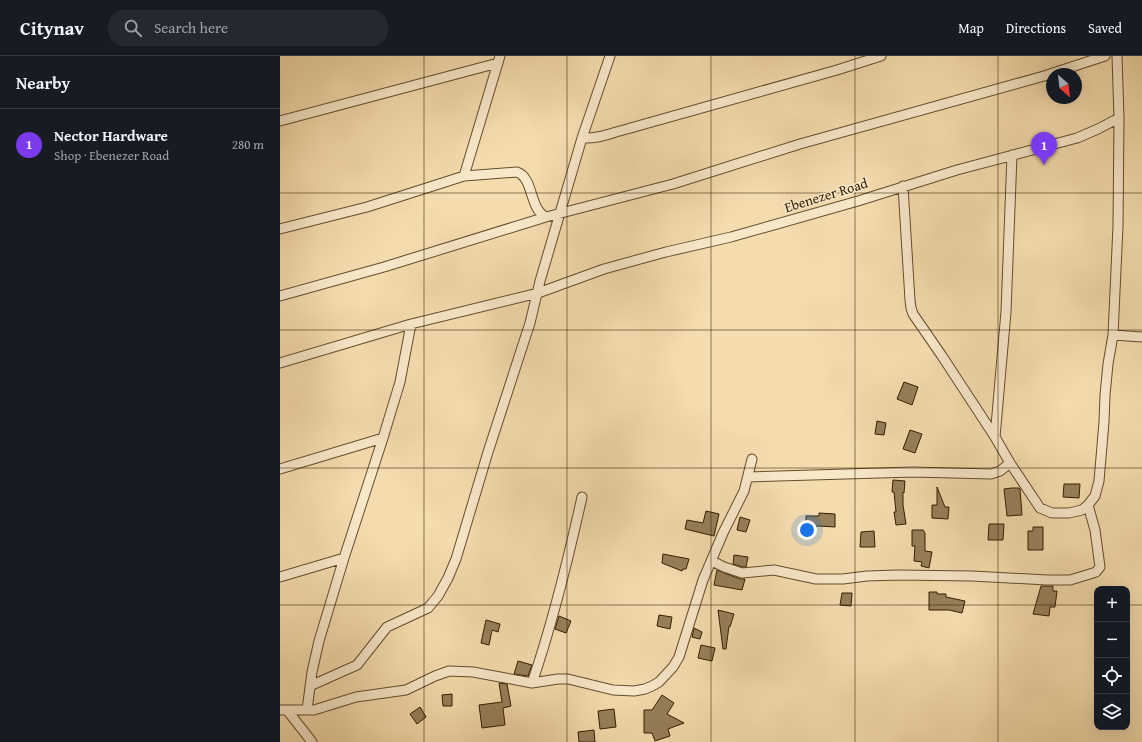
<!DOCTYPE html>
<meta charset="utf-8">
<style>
:root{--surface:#171b24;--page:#242831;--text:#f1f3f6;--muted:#9ea1a6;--line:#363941;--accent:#7c3aed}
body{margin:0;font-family:"Gentium Book Plus",serif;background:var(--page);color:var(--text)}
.controls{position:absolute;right:12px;bottom:12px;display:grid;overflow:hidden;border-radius:8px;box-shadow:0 4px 16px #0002}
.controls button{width:36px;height:36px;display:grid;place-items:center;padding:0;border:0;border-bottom:1px solid var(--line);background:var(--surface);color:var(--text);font:20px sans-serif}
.compass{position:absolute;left:766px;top:12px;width:36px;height:36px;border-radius:50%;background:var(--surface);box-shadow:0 4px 16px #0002;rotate:152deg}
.you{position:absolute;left:527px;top:474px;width:14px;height:14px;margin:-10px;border:3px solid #fff;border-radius:50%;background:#1a73e8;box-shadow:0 0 0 6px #1a73e833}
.badge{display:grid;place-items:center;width:26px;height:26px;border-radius:50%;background:var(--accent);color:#fff;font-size:13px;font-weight:700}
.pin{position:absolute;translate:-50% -33px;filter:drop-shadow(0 1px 2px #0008)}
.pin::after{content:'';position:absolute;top:21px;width:14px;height:12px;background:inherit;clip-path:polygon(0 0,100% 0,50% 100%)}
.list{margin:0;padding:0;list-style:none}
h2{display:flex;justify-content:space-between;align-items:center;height:52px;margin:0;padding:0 16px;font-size:17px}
h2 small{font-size:13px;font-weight:400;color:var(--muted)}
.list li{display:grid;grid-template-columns:26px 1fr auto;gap:12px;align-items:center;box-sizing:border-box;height:72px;padding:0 16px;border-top:1px solid var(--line)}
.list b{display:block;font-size:15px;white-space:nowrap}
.list p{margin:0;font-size:13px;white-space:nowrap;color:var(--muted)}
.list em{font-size:13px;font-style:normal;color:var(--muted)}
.icon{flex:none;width:22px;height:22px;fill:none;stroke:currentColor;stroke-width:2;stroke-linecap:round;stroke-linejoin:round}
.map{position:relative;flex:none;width:862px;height:686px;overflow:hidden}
header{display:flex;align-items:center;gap:24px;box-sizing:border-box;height:56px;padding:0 20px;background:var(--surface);border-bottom:1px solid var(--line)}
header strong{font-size:19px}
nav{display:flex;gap:22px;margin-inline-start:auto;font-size:14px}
.search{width:280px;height:36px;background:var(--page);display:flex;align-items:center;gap:10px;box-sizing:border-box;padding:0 14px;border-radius:16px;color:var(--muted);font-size:15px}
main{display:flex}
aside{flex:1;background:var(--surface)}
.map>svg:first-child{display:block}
.building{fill:#97805a;stroke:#321d00}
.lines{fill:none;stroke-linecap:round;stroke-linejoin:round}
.minor-casing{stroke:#634d2c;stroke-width:11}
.minor{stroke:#f8e8ca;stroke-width:9}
.grid{fill:none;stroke:#321d00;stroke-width:1;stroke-opacity:0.55}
.labels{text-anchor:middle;stroke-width:3;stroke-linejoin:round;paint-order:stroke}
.street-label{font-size:14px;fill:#321d00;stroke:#f8e8ca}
</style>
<header>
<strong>Citynav</strong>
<div class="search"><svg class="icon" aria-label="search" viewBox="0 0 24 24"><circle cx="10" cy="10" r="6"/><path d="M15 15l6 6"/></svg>Search here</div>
<nav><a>Map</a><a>Directions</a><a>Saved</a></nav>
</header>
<main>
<aside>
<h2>Nearby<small></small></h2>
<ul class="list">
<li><span class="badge">1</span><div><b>Nector Hardware</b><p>Shop · Ebenezer Road</p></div><em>280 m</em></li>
</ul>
</aside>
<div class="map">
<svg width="862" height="686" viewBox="0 0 862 686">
<rect width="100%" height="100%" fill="#f5dcae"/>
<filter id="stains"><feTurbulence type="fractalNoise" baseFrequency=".005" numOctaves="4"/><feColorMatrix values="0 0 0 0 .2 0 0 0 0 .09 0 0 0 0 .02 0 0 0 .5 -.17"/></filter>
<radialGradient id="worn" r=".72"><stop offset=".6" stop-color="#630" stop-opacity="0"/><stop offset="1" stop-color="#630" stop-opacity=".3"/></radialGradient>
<path class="building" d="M 624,326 L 638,331 L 632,349 L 617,343 Z
M 597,365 L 606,367 L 604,379 L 595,378 Z
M 630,374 L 642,378 L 635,397 L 623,393 Z
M 613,424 L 625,425 L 624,437 L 623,436 L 623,449 L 626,468 L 616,469 L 614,456 L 616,456 L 614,436 L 612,436 Z
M 784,428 L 800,428 L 799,442 L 783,441 Z
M 657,431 L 665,451 L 669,451 L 668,463 L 652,462 L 652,449 L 657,449 Z
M 732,432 L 739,432 L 740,433 L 742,459 L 727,460 L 724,433 Z
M 426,455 L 439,458 L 434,480 L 405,473 L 407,464 L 423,467 Z
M 539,457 L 555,458 L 555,471 L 539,470 L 526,471 L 526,460 L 539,460 Z
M 460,461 L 470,464 L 466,476 L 457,474 Z
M 709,468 L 724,468 L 723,484 L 708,484 Z
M 753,471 L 763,471 L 763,494 L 748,494 L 748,475 L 753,475 Z
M 632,474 L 643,474 L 645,477 L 645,495 L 652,496 L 649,512 L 641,510 L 642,506 L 634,505 L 635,490 L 632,490 Z
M 594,475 L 595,491 L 580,491 L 581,476 Z
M 383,498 L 409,503 L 406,513 L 403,513 L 402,515 L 382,507 Z
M 454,499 L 468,501 L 466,511 L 463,511 L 453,508 Z
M 437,514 L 460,523 L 465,523 L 462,534 L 434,529 Z
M 761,530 L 773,530 L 773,535 L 777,535 L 775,551 L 770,551 L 769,560 L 753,558 Z
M 649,536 L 657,536 L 657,538 L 666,538 L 666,541 L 685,545 L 682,557 L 669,554 L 649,554 Z
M 562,537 L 572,537 L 571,550 L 560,549 Z
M 438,554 L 454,558 L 450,571 L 449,570 L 446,593 L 443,593 Z
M 379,559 L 392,561 L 390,573 L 377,570 Z
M 279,560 L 291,565 L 286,577 L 275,573 Z
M 206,564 L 220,568 L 218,576 L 212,574 L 209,589 L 201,587 Z
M 414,572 L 422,576 L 420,583 L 412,581 Z
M 421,589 L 435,592 L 432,605 L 418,602 Z
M 238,605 L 252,609 L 248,620 L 234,618 Z
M 219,627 L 227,628 L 231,650 L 223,652 L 225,669 L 202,672 L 199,649 L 222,646 Z
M 172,638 L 172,650 L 163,650 L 162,639 Z
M 382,639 L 394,647 L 387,658 L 404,667 L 388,673 L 390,680 L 375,685 L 372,677 L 364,677 L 364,654 L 372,654 Z
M 140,651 L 146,661 L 137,668 L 130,658 Z
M 334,653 L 336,671 L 320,673 L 318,655 Z
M 314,674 L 315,686 L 299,686 L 298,676 Z"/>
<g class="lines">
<defs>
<path id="minor" d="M 0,65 L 218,7
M 302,82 C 319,83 331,77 347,73 L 557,14 L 601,0
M 184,120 L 220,0
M 623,130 L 630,244 L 631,252 L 633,258 L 662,300 L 715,381 L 730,407 L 760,452 L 772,457 L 789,457 L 802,454 L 808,449 L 815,440 L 819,425 L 824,366 L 825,339 L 828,308 L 833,279 L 838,170 L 839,62 L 837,0
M 0,173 L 87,151 L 184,120 L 237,116 C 254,122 249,153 266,161
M 0,240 L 104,211 L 266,161 L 393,128 L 520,88 L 764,20 L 825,0
M 833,279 L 862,281
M 0,307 L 131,268 L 258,237 L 324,213 L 386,196 L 451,181 L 578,145 L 677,114 L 797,82 L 818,73 L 839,62
M 715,381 L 726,256 L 732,99
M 0,413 L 103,382
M 468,421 L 633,416 L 711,418 L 720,415 L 730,407
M 432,505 L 444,511 L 462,517 L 494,514 L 536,523 L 563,523 L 587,520 L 618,519 L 692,520 L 767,524 L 790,524 L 810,518 L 816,516 L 820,511 L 815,474 L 808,449
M 0,521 L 64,502
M 252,627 C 273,566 288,504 302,441
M 30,630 L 77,609 L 107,571 L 148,552 L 158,540 L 168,522 L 176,503 L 208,396 L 250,267 L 260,225 L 302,82 L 330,0
M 0,654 L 34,654 L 76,641 L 126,634 L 155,620 L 169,615 L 193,616 L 252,627 L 278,623 L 288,623 L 333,634 L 354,635 L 365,633 L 372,630 L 379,626 L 393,611 L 399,601 L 423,524 L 443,477 L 464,435 L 472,403
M 7,654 L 32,686
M 27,654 L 32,616 L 39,585 L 64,502 L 103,382 L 120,326 L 131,268"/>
</defs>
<use href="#minor" class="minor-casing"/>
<use href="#minor" class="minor"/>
</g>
<path class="grid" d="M 144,0 L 144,686M 287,0 L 287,686M 431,0 L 431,686M 575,0 L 575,686M 718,0 L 718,686M 0,137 L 862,137M 0,274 L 862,274M 0,412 L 862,412M 0,549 L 817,549M 847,549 L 862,549"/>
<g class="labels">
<g class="street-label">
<text transform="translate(546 139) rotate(-17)" y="5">Ebenezer Road</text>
</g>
</g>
<rect width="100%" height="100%" filter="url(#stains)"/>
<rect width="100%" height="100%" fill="url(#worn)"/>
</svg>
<div class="controls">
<button>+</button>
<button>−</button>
<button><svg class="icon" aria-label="locate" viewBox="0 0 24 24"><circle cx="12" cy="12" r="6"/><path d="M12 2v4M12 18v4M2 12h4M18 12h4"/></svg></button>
<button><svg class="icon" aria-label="layers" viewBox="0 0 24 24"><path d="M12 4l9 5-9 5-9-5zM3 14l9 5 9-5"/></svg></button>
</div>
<svg class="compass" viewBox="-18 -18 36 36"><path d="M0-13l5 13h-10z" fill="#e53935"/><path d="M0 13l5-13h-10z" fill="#9ea1a6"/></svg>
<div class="you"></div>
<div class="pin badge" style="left:764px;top:109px">1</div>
</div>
</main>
